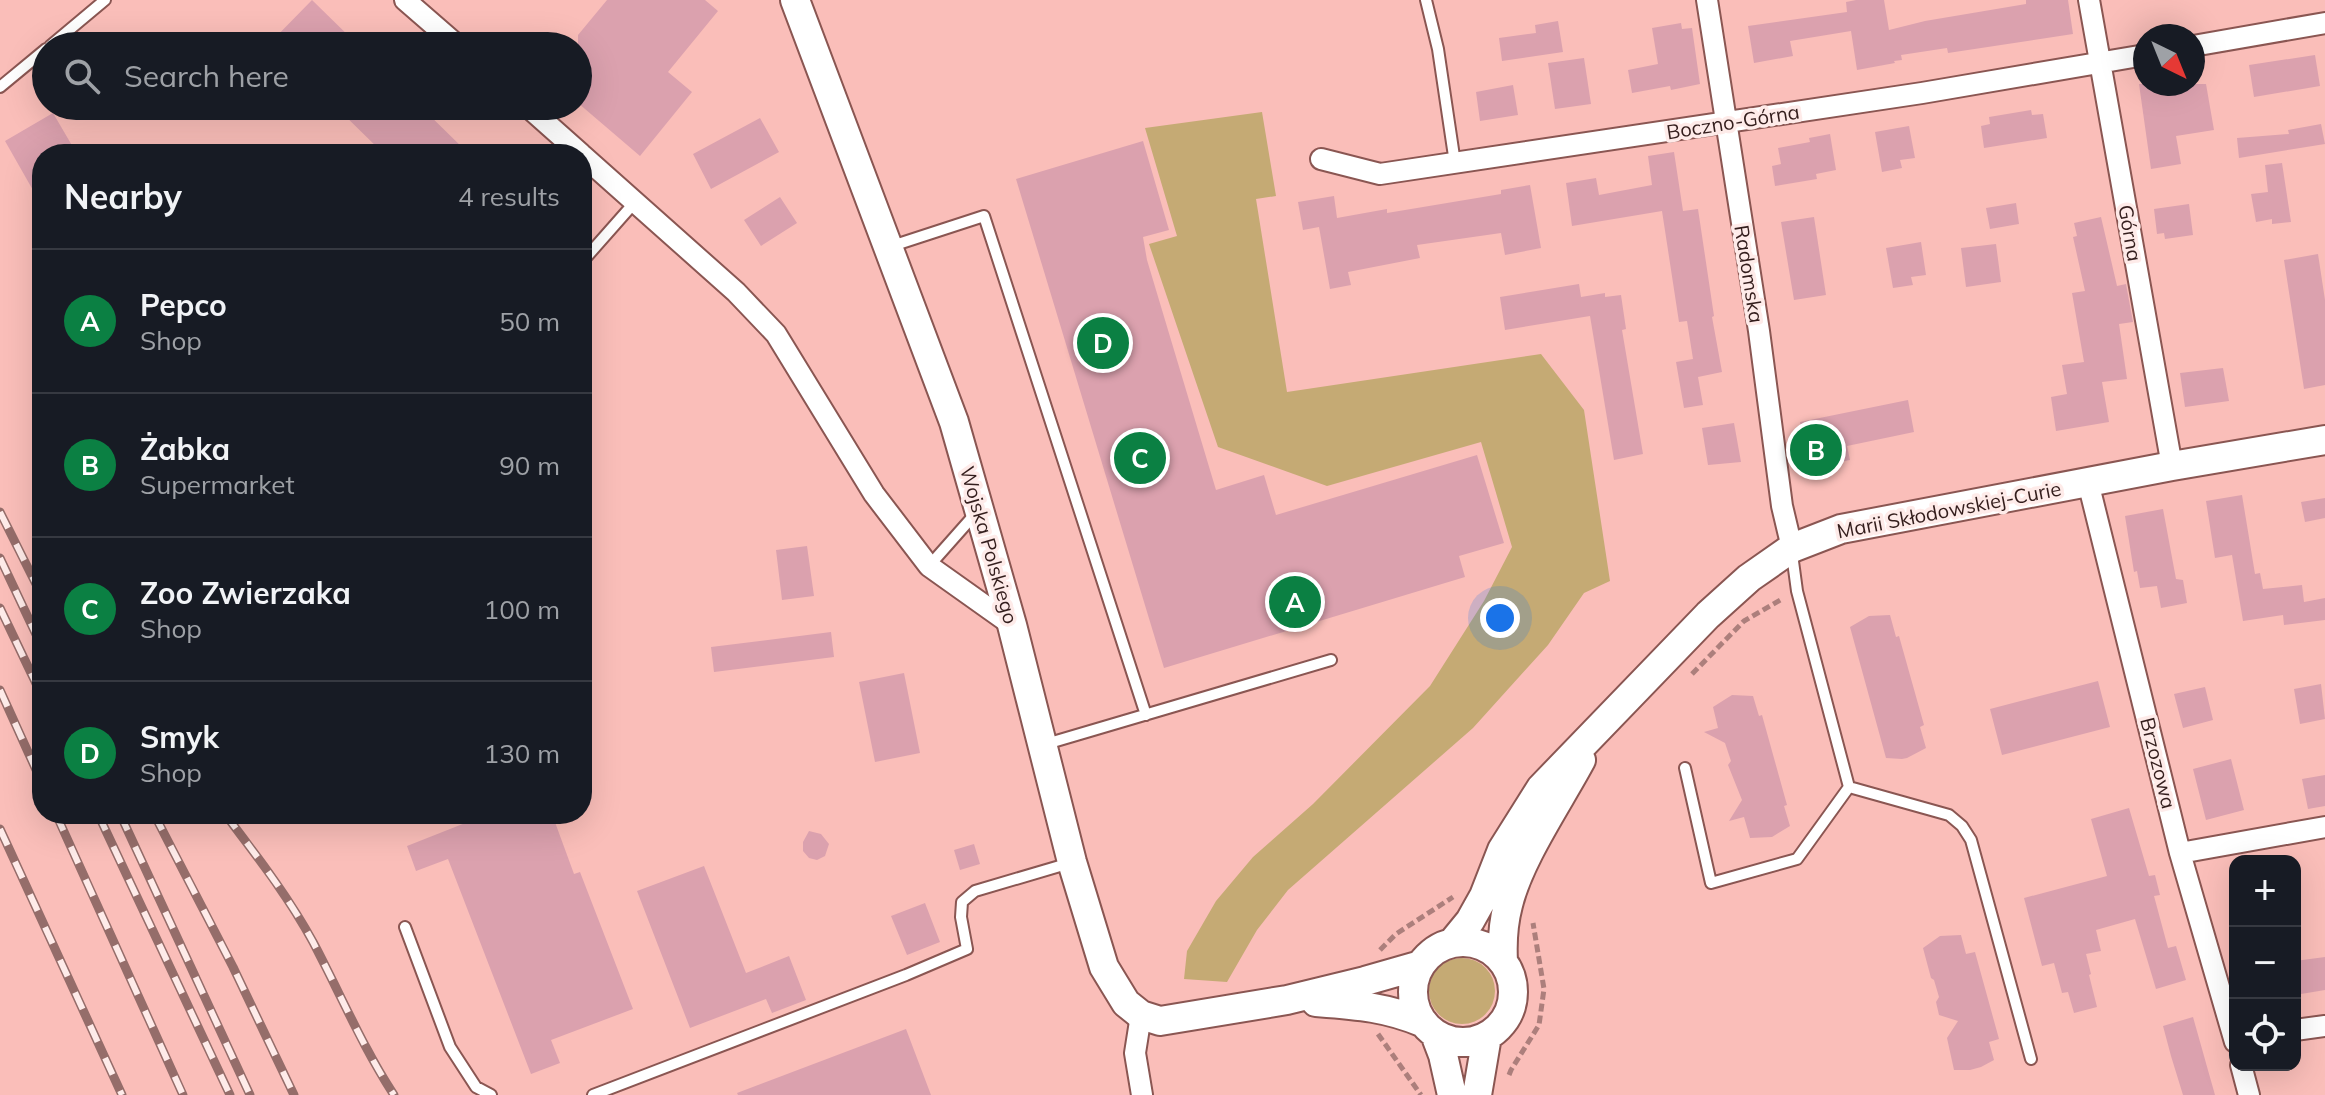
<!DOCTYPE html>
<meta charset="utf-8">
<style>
:root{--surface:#171b24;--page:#242831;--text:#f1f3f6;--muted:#9ea1a6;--line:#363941;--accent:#0b8043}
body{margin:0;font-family:Mulish,sans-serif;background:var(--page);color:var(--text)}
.controls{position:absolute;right:24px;bottom:24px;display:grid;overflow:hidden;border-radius:16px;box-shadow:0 8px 32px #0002}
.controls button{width:72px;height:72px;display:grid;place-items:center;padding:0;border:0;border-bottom:2px solid var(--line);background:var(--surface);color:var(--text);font:40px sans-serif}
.compass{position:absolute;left:2133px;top:24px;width:72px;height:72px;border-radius:50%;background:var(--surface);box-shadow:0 8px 32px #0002;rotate:137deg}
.you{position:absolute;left:1500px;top:618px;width:28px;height:28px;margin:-20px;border:6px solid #fff;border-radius:50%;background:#1a73e8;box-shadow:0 0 0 12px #1a73e833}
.badge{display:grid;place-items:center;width:52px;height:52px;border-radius:50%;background:var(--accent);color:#fff;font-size:26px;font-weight:700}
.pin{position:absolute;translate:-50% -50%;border:4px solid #fff;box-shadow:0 2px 8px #0006}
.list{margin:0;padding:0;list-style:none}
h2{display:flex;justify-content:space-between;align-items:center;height:104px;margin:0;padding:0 32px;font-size:34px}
h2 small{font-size:26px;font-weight:400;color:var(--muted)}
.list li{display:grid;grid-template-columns:52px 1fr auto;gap:24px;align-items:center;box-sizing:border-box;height:144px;padding:0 32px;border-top:2px solid var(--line)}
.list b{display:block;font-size:30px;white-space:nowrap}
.list p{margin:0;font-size:26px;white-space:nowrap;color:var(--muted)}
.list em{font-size:26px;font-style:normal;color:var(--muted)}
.icon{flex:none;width:44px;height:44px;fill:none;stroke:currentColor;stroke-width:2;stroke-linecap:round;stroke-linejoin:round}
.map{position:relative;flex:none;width:2325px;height:1095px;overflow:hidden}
.search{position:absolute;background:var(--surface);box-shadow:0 8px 32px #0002;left:32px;top:32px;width:560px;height:88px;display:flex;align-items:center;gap:20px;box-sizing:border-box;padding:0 28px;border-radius:44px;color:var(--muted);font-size:30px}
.panel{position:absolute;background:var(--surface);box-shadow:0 8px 32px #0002;left:32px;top:144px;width:560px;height:680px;border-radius:32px}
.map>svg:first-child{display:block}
.green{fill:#c5aa74}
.building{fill:#dba1ae}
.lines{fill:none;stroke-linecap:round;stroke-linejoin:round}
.lane-casing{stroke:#8a5652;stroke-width:14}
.street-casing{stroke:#8a5652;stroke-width:24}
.secondary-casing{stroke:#8a5652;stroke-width:32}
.path{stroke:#ac7f7c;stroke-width:5;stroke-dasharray:8 4;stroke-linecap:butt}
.lane{stroke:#fff;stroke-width:10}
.street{stroke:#fff;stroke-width:20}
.secondary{stroke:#fff;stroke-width:28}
.rail-casing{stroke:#956d6a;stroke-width:9}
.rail{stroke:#feebe9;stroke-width:6;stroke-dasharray:18;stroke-linecap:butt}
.labels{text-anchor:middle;stroke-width:7;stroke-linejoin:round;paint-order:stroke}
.street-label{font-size:20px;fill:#331d1c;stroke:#feebe9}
</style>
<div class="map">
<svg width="2325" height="1095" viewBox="0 0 2325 1095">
<rect width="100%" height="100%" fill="#fabeb9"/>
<path class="green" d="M 1262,112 L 1276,196 L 1256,199 L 1287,392 L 1541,354 L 1584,410 L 1610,581 L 1584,593 L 1548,645 L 1473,728 L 1288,890 L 1257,930 L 1227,982 L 1184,979 L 1187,951 L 1216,901 L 1253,857 L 1313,804 L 1430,686 L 1484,601 L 1512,547 L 1481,442 L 1327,486 L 1218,447 L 1149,244 L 1177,236 L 1145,128 Z
M1429 991a33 33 0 1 1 66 0a33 33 0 1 1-66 0Z"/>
<path class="building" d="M 312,0 L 359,46 L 267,46 Z
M 607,0 L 705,0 L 718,11 L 668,72 L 692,92 L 640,156 L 578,103 L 578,35 Z
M 1856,0 L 1884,0 L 1889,30 L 1925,21 L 2026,4 L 2026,0 L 2068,0 L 2073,34 L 1948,53 L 1947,48 L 1901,55 L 1902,60 L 1894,61 L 1895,63 L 1857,70 L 1851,31 L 1790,41 L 1793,56 L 1754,63 L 1748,26 L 1847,12 L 1846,2 Z
M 1558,21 L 1563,52 L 1502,61 L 1499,38 L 1536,33 L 1535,25 Z
M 1681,23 L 1682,29 L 1692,28 L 1700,84 L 1671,90 L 1670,86 L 1632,93 L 1628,70 L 1658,64 L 1652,28 Z
M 2315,55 L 2320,86 L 2254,97 L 2249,65 Z
M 1584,58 L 1591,104 L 1555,109 L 1548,63 Z
M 2139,84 L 2206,84 L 2214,130 L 2176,136 L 2181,164 L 2151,169 Z
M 1513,85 L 1518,115 L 1480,121 L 1476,92 Z
M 335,106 L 420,106 L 469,154 L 384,154 Z
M 2031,110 L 2032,115 L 2043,114 L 2047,138 L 1984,148 L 1981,126 L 1990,124 L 1989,117 Z
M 53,113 L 77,154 L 42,154 L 42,206 L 5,141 Z
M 760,118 L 779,152 L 711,189 L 693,154 Z
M 2321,124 L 2325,144 L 2239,158 L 2237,138 L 2289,134 L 2288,130 Z
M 1909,126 L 1915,158 L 1900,160 L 1902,168 L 1882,172 L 1875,132 Z
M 1830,134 L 1836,170 L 1816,174 L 1817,179 L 1775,186 L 1772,166 L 1781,164 L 1778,148 L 1810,142 L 1809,138 Z
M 1143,141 L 1169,230 L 1143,237 L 1147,260 L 1216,490 L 1264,475 L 1276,515 L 1477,455 L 1504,543 L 1459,556 L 1465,577 L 1164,668 L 1016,179 Z
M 1674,152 L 1683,211 L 1698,209 L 1714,316 L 1712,317 L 1722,372 L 1698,377 L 1703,405 L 1684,408 L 1676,362 L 1693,359 L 1687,321 L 1679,322 L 1662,211 L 1572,226 L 1566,183 L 1596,178 L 1599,195 L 1652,185 L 1648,156 Z
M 2282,163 L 2291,222 L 2272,224 L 2272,219 L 2256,222 L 2251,194 L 2268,192 L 2265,165 Z
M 1530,185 L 1541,248 L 1505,255 L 1501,233 L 1417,245 L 1420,258 L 1348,272 L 1351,285 L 1330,289 L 1319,227 L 1303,230 L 1298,202 L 1334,196 L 1337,218 L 1387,209 L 1387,213 L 1501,194 L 1501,190 Z
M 780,197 L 797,223 L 761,246 L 744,220 Z
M 2016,203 L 2019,224 L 1990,229 L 1986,208 Z
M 2189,204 L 2193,235 L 2165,239 L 2164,233 L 2157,234 L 2154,209 Z
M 1814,217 L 1826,295 L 1794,300 L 1781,222 Z
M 2101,217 L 2117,286 L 2126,284 L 2133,322 L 2119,324 L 2127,379 L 2102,382 L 2109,422 L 2056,431 L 2051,397 L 2067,394 L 2062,365 L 2084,362 L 2072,293 L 2085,291 L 2073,237 L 2077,236 L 2074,223 Z
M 1921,242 L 1926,275 L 1911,277 L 1913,285 L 1893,288 L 1886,248 Z
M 1996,244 L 2001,282 L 1966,287 L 1961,248 Z
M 2318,254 L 2325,300 L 2325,385 L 2304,389 L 2284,260 Z
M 1579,284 L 1581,297 L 1605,293 L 1605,297 L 1621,295 L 1626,329 L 1622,330 L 1643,454 L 1614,460 L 1590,316 L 1505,330 L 1500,297 Z
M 2223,368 L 2229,401 L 2185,407 L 2180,373 Z
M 1908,400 L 1914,432 L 1847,446 L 1850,460 L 1818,466 L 1807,458 L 1800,422 Z
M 1734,423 L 1741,462 L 1708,465 L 1702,428 Z
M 2242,495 L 2255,574 L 2260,573 L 2263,589 L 2302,585 L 2304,602 L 2325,598 L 2325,620 L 2284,625 L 2283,615 L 2243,621 L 2232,555 L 2215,558 L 2206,501 Z
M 2325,498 L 2325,518 L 2305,522 L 2301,502 Z
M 2163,509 L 2176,579 L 2183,580 L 2187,603 L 2161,608 L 2157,586 L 2140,588 L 2137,571 L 2134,572 L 2125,516 Z
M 807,546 L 814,596 L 782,600 L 776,550 Z
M 1890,615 L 1896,637 L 1899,636 L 1924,725 L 1920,727 L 1926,748 L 1907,758 L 1902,759 L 1886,758 L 1850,627 L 1869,616 Z
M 831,632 L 834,657 L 714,672 L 711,647 Z
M 904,673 L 920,753 L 875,762 L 859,682 Z
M 2098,681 L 2110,727 L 2002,755 L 1990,709 Z
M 2321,684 L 2325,719 L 2300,724 L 2294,689 Z
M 2205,687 L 2213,720 L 2183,728 L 2174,694 Z
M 1732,695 L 1753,696 L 1759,716 L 1762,715 L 1787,805 L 1784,806 L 1790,826 L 1772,837 L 1750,838 L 1744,817 L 1729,821 L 1742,800 L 1728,765 L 1731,761 L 1725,743 L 1704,732 L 1718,728 L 1713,707 Z
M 2231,759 L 2244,810 L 2206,820 L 2193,769 Z
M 2325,775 L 2325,806 L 2308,809 L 2302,779 Z
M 2129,808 L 2149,876 L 2155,875 L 2160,895 L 2154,896 L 2168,948 L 2176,946 L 2186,980 L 2156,989 L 2135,919 L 2096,930 L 2101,951 L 2086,954 L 2091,974 L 2089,975 L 2097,1007 L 2074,1013 L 2068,992 L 2062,993 L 2054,963 L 2042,966 L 2024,898 L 2107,876 L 2091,819 Z
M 488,814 L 552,814 L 574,874 L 580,872 L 633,1009 L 551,1040 L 560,1063 L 531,1074 L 448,859 L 416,871 L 407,846 Z
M 809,831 L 821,834 L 829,844 L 825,856 L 817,860 L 809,858 L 803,851 L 803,842 Z
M 974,844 L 980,864 L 960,870 L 954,850 Z
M 704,866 L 746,973 L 789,956 L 806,1000 L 772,1013 L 766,999 L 690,1028 L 637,891 Z
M 925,903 L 940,942 L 907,955 L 891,916 Z
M 1961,935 L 1966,954 L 1975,952 L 1999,1039 L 1989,1042 L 1994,1060 L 1981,1067 L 1970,1070 L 1954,1070 L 1947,1038 L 1958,1021 L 1939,1015 L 1936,1002 L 1939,997 L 1934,980 L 1931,978 L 1923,948 L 1940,936 Z
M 2325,957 L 2325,990 L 2295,995 L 2295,961 Z
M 2193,1017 L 2215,1095 L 2183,1095 L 2171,1056 L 2163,1026 Z
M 906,1029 L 931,1095 L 738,1095 L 737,1093 Z"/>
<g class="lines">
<defs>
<path id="lane" d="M 1426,0 L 1438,49 L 1455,163
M 50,46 L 105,0
M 0,87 L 46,49
M 892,246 L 984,216 L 1146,715
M 582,262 L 635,202
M 929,566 L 976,513
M 1046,744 L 1331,660
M 1685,768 L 1711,883 L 1797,859 L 1849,787 L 1797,591 L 1792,554
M 1849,787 L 1949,815 L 1962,826 L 1971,840 L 2031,1059
M 405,927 L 450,1047 L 476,1087 L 491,1095
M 593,1095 L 906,975 L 967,949 L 961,917 L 962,902 L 975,891 L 1070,863"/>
<path id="street" d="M 405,0 L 458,46
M 1707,0 L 1759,331 L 1782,506 L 1792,548
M 2089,0 L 2172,466
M 2193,46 L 2325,23
M 527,106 L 581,154
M 582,155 L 736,292 L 776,334 L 874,494 L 929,566 L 1012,625
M 1321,159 L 1380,174 L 1922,93 L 2145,55
M 2088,482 L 2180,853 L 2235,1042
M 2180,853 L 2325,827
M 1141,1015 L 1135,1053 L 1142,1095
M 2295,1030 L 2325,1026
M 2241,1065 L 2249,1095"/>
<path id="secondary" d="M 795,0 L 954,422 L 1012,625 L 1072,862 L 1104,967 L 1126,1003 L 1141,1015 L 1160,1021 L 1287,1000 L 1365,981 L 1421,965
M1413 992a50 50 0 1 1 100 0a50 50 0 1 1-100 0Z
M 1452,943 L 1470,921 L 1484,896 L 1502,850 L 1541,788 L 1708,615 L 1749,578 L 1792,548 L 1841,529 L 2172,466 L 2325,440
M 1503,961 C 1502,942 1503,924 1508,905 C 1519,859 1558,803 1581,760
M 1316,1002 C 1356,1005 1387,1007 1424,1023
M 1435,1034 L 1443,1055 L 1452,1095
M 1477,1095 L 1487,1036"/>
</defs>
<use href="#lane" class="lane-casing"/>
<use href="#street" class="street-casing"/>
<use href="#secondary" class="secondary-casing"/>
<path class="path" d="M 1692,674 L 1744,621 L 1782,599
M 1380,950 L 1396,934 L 1453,897
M 1378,1034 L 1421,1095
M 1509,1075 L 1511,1070 L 1539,1025 L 1544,989 L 1533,923"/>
<use href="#lane" class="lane"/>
<use href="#street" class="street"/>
<use href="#secondary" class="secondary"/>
<defs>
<path id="rail" d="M 0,512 L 42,596
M 0,558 L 42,647
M 0,608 L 42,696
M 0,690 L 42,783
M 56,814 L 183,1095
M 98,814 L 230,1095
M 120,814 L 250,1095
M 154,814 L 233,967 L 294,1095
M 225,814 C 256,855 288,896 313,942 C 340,993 362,1046 394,1095
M 0,829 L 122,1095"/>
</defs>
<use href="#rail" class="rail-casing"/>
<use href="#rail" class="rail"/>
</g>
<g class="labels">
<g class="street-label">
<text transform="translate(1733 122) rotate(-9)" y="7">Boczno-Górna</text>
<text transform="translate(2130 233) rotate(80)" y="7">Górna</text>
<text transform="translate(1749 274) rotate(81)" y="7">Radomska</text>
<text transform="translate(1949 510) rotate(-11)" y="7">Marii Skłodowskiej-Curie</text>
<text transform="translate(989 545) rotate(74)" y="7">Wojska Polskiego</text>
<text transform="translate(2158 763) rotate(76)" y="7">Brzozowa</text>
</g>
</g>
</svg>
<div class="controls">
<button>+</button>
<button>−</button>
<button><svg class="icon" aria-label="locate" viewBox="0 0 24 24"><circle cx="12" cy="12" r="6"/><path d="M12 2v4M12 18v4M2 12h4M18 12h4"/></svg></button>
</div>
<svg class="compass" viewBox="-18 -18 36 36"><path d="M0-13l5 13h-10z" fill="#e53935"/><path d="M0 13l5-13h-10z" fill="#9ea1a6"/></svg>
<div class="you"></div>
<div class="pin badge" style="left:1295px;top:602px">A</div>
<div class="pin badge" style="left:1816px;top:450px">B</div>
<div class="pin badge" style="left:1140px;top:458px">C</div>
<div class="pin badge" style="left:1103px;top:343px">D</div>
<div class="search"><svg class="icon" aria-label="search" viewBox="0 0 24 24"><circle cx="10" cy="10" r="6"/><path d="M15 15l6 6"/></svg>Search here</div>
<section class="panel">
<h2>Nearby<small>4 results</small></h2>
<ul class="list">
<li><span class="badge">A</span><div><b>Pepco</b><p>Shop</p></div><em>50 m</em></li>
<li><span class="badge">B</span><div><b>Żabka</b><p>Supermarket</p></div><em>90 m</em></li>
<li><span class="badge">C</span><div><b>Zoo Zwierzaka</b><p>Shop</p></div><em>100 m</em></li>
<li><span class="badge">D</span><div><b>Smyk</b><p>Shop</p></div><em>130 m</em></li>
</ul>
</section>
</div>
